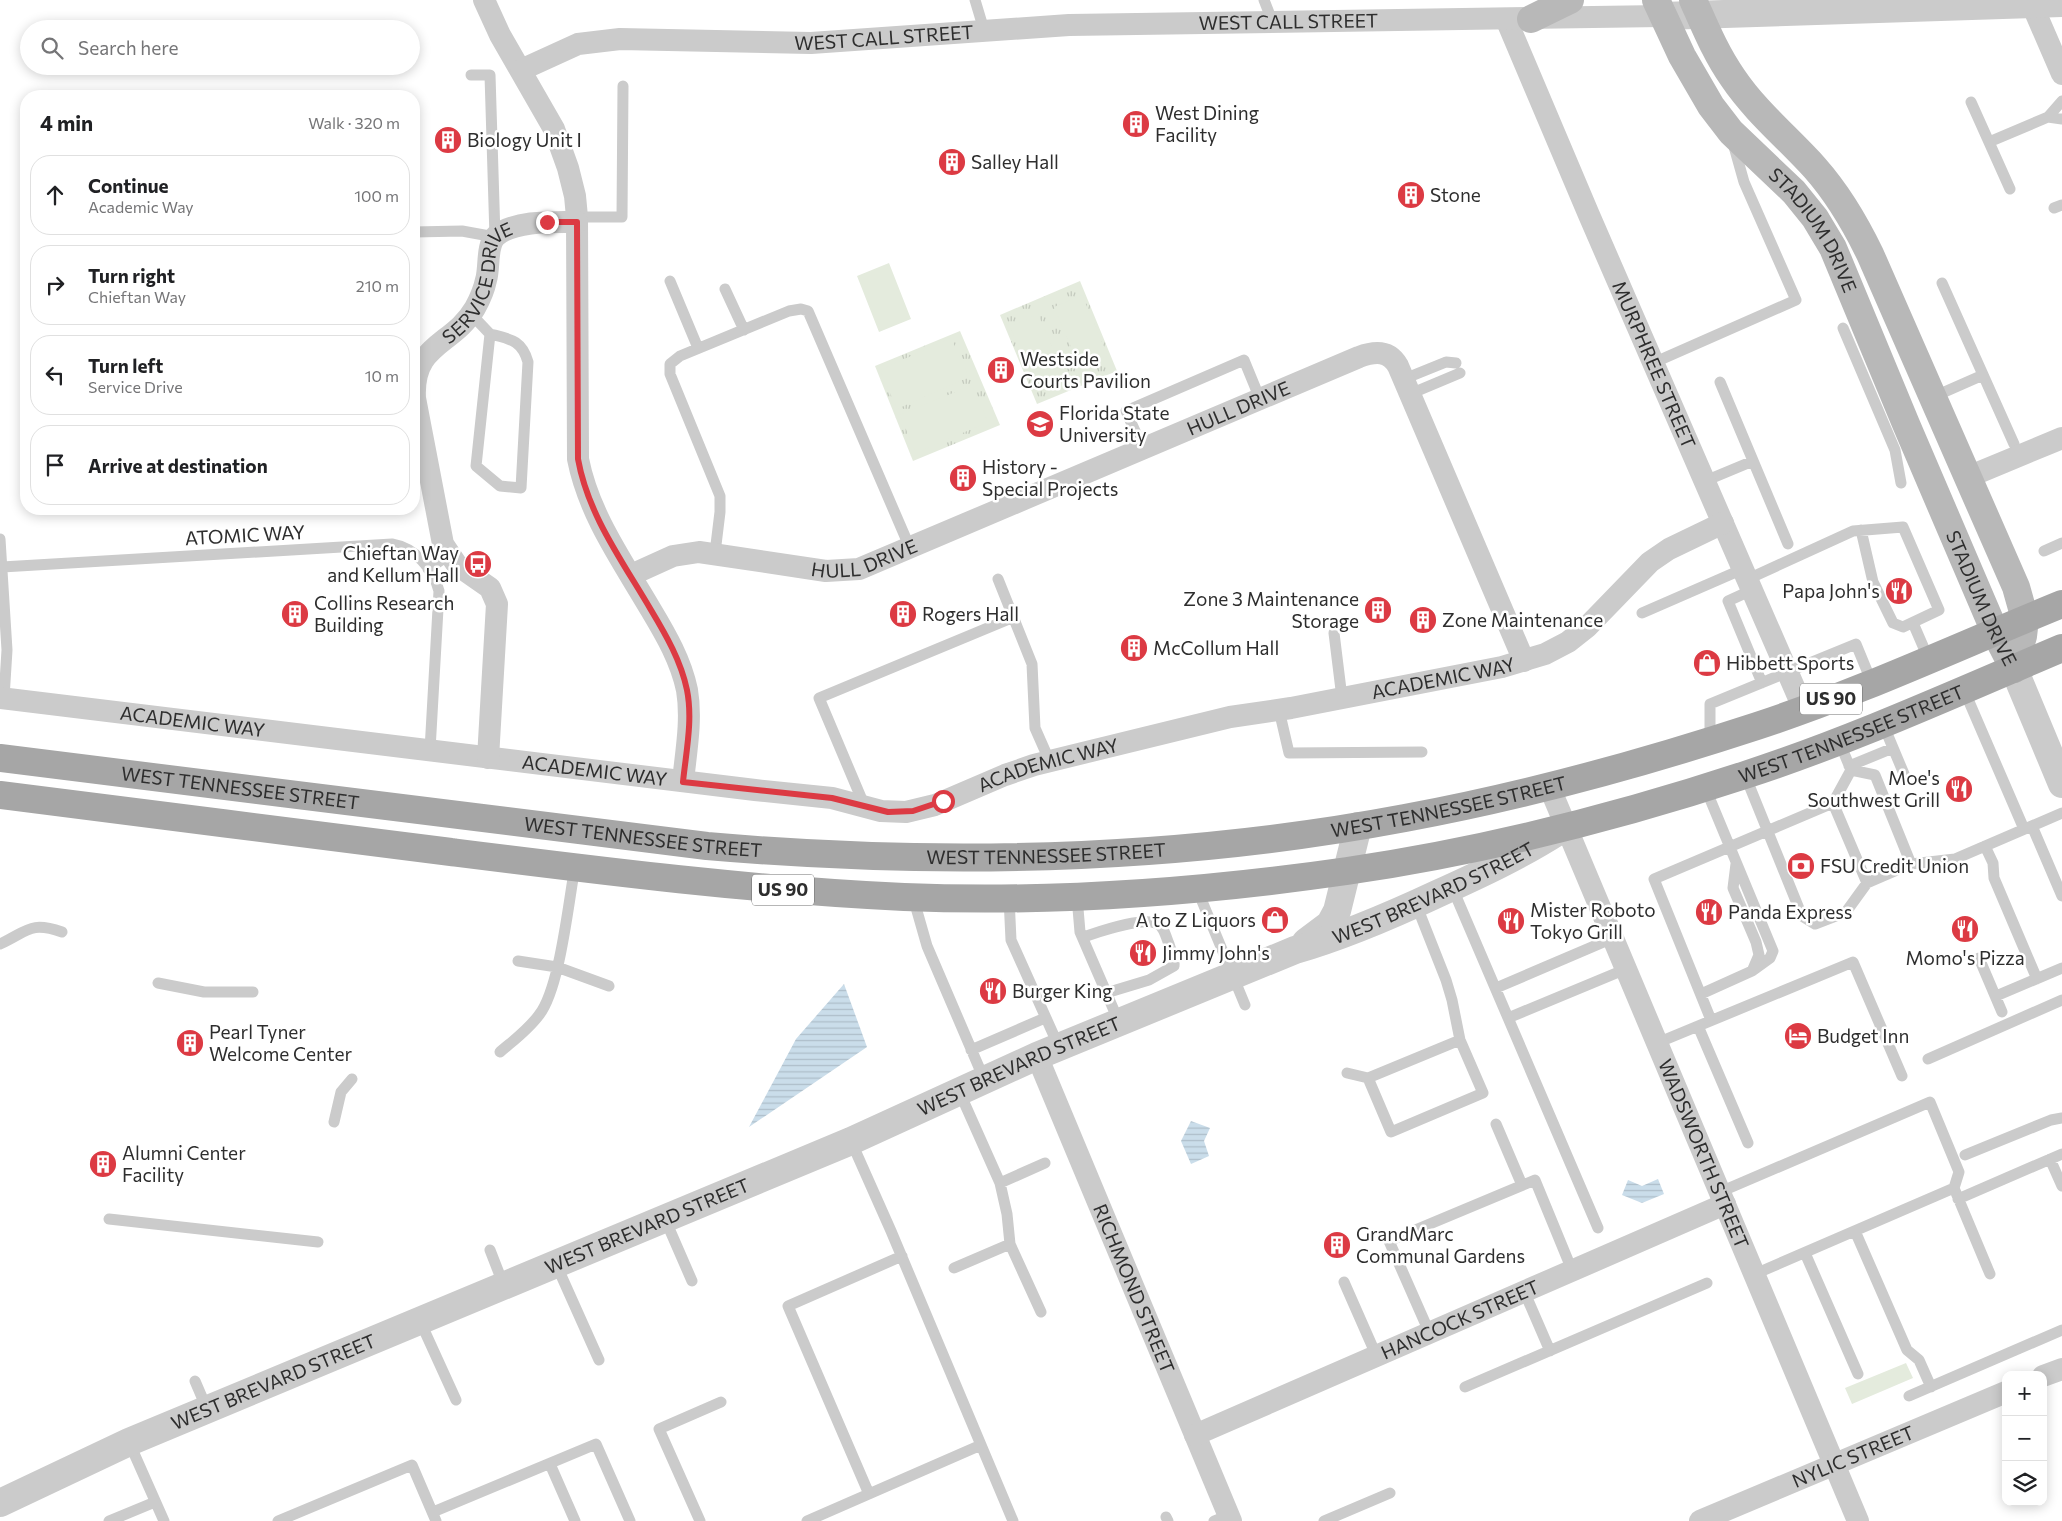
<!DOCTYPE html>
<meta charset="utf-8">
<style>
:root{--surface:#fff;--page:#f6f6f6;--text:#202124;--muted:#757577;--line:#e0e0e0}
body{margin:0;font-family:Commissioner,sans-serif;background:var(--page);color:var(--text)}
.controls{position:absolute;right:15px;bottom:15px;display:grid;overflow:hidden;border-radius:10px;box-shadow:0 2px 12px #0003}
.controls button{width:45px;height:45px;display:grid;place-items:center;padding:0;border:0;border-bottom:1px solid var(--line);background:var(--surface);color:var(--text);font:25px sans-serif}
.stop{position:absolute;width:15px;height:15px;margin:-11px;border:4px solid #dc3a43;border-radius:50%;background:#fff}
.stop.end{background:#dc3a43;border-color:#fff;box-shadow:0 1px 5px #0008}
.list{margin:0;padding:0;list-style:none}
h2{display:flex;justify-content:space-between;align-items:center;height:65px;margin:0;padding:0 20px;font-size:21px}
h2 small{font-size:16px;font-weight:400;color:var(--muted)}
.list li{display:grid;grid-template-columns:32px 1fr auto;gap:15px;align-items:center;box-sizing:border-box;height:80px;margin:0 10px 10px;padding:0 10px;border:1px solid var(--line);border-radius:20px}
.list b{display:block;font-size:19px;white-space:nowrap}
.list p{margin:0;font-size:16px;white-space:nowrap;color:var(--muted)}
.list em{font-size:16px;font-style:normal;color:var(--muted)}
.icon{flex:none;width:28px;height:28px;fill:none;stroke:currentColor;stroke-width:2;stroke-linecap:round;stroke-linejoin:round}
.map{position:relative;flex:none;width:2062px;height:1521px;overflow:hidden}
.search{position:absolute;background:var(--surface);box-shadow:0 2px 12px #0003;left:20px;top:20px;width:400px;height:55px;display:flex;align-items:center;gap:12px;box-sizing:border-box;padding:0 18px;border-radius:28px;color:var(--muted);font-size:19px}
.panel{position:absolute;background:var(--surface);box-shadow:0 2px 12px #0003;left:20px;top:90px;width:400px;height:425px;border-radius:20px}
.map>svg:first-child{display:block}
.park{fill:url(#park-tufts)}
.garden{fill:#e4ebdd}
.water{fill:url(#water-rules)}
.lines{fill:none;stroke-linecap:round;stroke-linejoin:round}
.service{stroke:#cbcbcb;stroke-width:11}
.minor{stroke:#cbcbcb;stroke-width:22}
.tertiary{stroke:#cbcbcb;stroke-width:28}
.secondary{stroke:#b8b8b8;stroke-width:28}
.primary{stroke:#a6a6a6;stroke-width:28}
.route{stroke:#dc3a43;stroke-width:6}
.labels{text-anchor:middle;stroke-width:5;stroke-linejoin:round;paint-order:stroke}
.shield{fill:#fff;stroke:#6d6d6d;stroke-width:1}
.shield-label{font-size:18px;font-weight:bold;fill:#2e2e2e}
.street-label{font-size:19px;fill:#2e2e2e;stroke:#fff}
.poi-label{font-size:19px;fill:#2e2e2e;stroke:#fff;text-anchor:start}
</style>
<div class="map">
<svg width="2062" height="1521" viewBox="0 0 2062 1521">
<defs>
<pattern id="park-tufts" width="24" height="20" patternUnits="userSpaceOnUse" patternTransform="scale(1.25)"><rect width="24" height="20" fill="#e4ebdd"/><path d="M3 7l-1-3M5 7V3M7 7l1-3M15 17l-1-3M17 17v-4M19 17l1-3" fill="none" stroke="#c4cabe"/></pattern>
<pattern id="water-rules" width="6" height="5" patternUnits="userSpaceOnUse" patternTransform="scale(1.25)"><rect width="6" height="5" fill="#caddea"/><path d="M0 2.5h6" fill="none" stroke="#aebec9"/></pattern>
</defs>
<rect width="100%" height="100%" fill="#fff"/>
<path class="park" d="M 1080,281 L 1117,371 L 1037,404 L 1000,315 Z
M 960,331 L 1000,425 L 913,461 L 875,366 Z"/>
<path class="garden" d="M 889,263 L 911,319 L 879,332 L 857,276 Z
M 1082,295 L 1108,356 L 1080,368 L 1054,307 Z
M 1038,314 L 1064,375 L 1035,387 L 1010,326 Z
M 951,338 L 969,377 L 897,409 L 880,370 Z
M 972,385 L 988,422 L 916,453 L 900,415 Z
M 1906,1363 L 1913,1378 L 1852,1404 L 1845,1388 Z"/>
<path class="water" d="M 844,984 L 867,1047 L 749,1127 L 796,1039 Z
M 1191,1121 L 1210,1128 L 1204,1141 L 1209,1156 L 1191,1164 L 1181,1141 Z
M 1658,1179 L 1664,1194 L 1642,1203 L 1622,1195 L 1628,1180 L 1642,1186 Z"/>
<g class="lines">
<path class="service" d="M 975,0 L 984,30
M 1264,0 L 1273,23
M 1971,102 L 2010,189
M 2048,117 L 2062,119
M 1989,142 L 2048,117 L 2062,101
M 2054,208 L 2062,205
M 577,217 L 622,217 L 623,86
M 414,232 L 462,231 L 495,237 L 490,75 L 471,75
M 670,281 L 698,348
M 1942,283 L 2014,444
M 725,289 L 744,330
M 471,314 L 490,334
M 1843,328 L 1895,450 L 1901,483
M 490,334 C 510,339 522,340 528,362 L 521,488 L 500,486 L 476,466 Z
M 1653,363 L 1796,300 L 1744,182 L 1733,143
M 1404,379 L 1446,362 L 1456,363
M 1720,382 L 1788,544
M 1410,394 L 1460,373
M 1933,397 L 1983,375
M 1143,449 L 1126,411 L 1244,360 L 1260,399
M 1705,481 L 1753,461
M 0,539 L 7,650 L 4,698
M 2044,551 L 2062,543
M 715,553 L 720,512 L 720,496 L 670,374 L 670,364 L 680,356 L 789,311 L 801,309 L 808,311 L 910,548
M 2,567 L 392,544 C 415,548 433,568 439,591 L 430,750
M 428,569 L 449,555
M 998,579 L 1032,664 L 1035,728 L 1050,762
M 1748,579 L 1853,531 L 1903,527 L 1939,610 L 1903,627 L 1893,623 L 1873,582 L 1861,530
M 1752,590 L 1728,601 L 1762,683
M 1642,613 L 1743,569
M 1913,623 L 1929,660
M 1334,633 L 1342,698
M 1964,690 L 2024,829
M 1279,710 L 1289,753 L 1422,752
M 1883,724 L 1904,774
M 1710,741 L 1710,704 L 1856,644 L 1872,683
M 1849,766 L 1893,748
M 1851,770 L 1875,775 L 1911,864
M 1745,775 L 1802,916 L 1815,924 L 1846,912 L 1867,883 L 1911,864 L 1955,859 L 2062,813
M 1833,803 L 1867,883
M 865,807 L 819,698 L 1014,617
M 2032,826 L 2062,896
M 1985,846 L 1993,863 L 1994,878 L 2037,979
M 1736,864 L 1733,888 L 1756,942 L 1759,955 L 1753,969
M 1452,887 L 1598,1228
M 1197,889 L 1245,1005
M 913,897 L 927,946 L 984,1079
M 1077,897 L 1080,932 L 1119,1022
M 1009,898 L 1011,940 L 1059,1047
M 1416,904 L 1446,980 L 1452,1000 L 1460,1040 L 1483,1093 L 1391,1132 L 1368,1078 L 1460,1040
M 1083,937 C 1099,932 1143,916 1158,924 C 1164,927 1166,937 1169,944 C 1171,951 1175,958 1174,966 L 1149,980 L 1106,993
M 0,944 C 28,931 30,921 62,932
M 1979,958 L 2002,1012
M 518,961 L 557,967 L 609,986
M 158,983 L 204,992 L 253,992
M 1496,988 L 1613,938
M 1701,994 L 1752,971 L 1770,958 L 1773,951 L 1705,787
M 1996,996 L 2062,968
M 1508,1018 L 1626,969
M 1711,1020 L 1654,879 L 1833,803 L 1851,770 L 1839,741
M 1698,1026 L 1748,1143
M 1657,1043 L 1853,962 L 1902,1076
M 971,1050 L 1045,1018
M 500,1052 C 514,1040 528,1030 539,1015 C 560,988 568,904 575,867
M 1928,1059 L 2062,1000
M 1347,1073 L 1368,1078
M 959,1091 L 1000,1183 L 1007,1214 L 1010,1244 L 1041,1312
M 334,1122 L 341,1092 L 352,1079
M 1496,1124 L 1522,1185
M 851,1141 L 891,1231 L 1013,1521
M 1965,1155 L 2051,1120 L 2062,1118
M 2050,1159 L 2062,1186
M 1000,1183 L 1045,1163
M 1720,1192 L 1930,1102 L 1959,1172 L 1954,1188 L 1990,1274
M 1958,1199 L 2062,1154
M 109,1219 L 318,1242
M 665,1219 L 692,1281
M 1855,1231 L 1907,1350 L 1919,1360 L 1931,1387
M 490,1250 L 504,1286
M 1805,1253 L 1858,1374
M 556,1264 L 599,1360
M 954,1268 L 1010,1244
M 1755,1274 L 1954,1188
M 1344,1282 L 1377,1357
M 1524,1291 L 1550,1351
M 420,1321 L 456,1400
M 1430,1334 L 1389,1241 L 1535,1180 L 1572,1270
M 195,1381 L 207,1409
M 1465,1387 L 1707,1283
M 1909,1396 L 2062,1330
M 129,1442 L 164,1521
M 550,1464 L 575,1521
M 869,1494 L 788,1306 L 902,1256
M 433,1512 L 596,1444 L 630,1521
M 1166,1517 L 1168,1521
M 109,1521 L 155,1502
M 278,1521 L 412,1465 L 436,1521
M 700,1521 L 659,1429 L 721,1402
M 807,1521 L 981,1445
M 1214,1521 L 1229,1515
M 1324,1521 L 1390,1493"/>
<g class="minor">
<path d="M 484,0 L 500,35 L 554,129 L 568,168 L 575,196 L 577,217 L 578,459 C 589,515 623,562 651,610 C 666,635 681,661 687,690 C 692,720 686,752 683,781"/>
<path d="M 2030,0 L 2062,74"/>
<path id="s1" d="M 1506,19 L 1589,215 L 1804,710"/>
<path id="s2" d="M 521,70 L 578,44 L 620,39 L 811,43 L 1069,25 L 1662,16"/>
<path d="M 1968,477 L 2062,438"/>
<path id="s3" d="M 631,575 L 673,556 L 699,552 L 826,571 L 859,569 L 1359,357 C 1375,351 1389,350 1398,366 L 1524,661"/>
<path id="s4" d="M 0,698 L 755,790 L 832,798 L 881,811 L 906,812 L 935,805 L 1005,775 L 1034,765 L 1230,717 L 1291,708 L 1502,667 L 1545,654 L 1568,642 L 1587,627 L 1650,562 L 1669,549 L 1723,523"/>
<path id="s5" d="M 488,758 L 497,604 L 490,588 L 457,565 L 443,544 L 415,398 C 412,343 453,346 475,308 C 480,299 484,290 486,280 C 490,267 486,245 496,236 C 514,220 555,222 577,222"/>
<path id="s6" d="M 1549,786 L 1858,1521"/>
<path id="s7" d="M 1037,1056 L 1231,1521"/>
<path d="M 2043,1376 L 2062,1369"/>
<path id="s8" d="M 1195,1435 L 1725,1204"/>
<path id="s9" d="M 1700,1521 L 2006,1392"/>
</g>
<g class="tertiary">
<path d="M 1662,16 L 2062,3"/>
<path d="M 2014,669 L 2062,784"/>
<path d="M 1306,942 L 1330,924 L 1337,911 L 1358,826"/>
<path id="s10" d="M 0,1503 L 129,1442 L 851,1141 L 1037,1056 L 1295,950 C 1344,936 1390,916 1437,894 C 1479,875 1520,856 1559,831"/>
</g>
<g class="secondary">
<path id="s11" d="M 1656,0 L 1682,56 L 1711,106 L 1731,132 L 1794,192 L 1815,218 L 1833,248 L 1906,424 L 1995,632 L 2014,669"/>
<path d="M 1693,0 C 1705,27 1716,54 1733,78 C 1756,112 1788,138 1815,168 C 1838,194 1855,223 1870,254 L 2016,587 L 2025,619 L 2023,636 L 2014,669"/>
<path d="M 1531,19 L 1570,0"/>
</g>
<g class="primary">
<path id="s12" d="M 0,758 L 707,846 C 937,866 1177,861 1405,818 C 1524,796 1641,764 1757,726 C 1861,692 1961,645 2062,604"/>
<path id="s13" d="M 0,795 C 150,814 301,833 451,852 C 602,871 752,890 904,897 C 1052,903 1201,892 1347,871 C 1483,851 1618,817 1748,774 C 1855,739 1958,692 2062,648"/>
</g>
</g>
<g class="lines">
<path class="route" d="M 547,222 L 577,222 L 578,459 C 588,515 623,562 651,610 C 666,635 681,661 687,690 C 693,720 686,752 683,782 L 832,798 L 888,812 L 913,811 L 943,801"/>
</g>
<defs>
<symbol id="building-disc" viewBox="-11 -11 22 22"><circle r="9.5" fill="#dc3a43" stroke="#fff"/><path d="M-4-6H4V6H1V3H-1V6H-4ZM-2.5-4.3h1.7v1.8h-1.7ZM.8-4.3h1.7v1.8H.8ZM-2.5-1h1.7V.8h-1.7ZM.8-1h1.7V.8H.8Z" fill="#fff"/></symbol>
<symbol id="university-disc" viewBox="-11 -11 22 22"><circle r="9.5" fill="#dc3a43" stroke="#fff"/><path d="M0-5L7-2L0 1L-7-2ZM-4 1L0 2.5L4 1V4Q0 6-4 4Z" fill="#fff"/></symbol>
<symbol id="bus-disc" viewBox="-11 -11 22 22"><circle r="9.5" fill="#dc3a43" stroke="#fff"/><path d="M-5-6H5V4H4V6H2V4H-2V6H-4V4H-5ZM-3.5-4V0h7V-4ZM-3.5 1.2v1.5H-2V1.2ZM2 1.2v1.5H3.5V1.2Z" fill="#fff"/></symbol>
<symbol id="restaurant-disc" viewBox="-11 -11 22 22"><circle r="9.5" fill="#dc3a43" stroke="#fff"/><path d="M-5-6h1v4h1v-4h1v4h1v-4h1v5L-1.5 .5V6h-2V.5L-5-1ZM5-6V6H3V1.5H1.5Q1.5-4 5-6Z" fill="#fff"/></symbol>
<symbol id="shop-disc" viewBox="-11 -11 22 22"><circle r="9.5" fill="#dc3a43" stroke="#fff"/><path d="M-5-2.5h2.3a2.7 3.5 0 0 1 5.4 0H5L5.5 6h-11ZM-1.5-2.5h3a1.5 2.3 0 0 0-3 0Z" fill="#fff"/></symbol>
<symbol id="bank-disc" viewBox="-11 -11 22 22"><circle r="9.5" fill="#dc3a43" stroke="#fff"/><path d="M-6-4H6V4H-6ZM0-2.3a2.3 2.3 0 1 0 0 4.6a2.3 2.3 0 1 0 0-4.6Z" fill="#fff"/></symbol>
<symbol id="hotel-disc" viewBox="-11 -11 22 22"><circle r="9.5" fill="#dc3a43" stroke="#fff"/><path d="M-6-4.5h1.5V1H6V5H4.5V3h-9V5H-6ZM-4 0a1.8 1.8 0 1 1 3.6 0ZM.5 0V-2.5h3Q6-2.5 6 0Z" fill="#fff"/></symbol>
</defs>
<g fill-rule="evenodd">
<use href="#building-disc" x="1120" y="108" width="32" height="32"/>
<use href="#building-disc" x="432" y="124" width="32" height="32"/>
<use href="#building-disc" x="936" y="146" width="32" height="32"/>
<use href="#building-disc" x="1395" y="179" width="32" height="32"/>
<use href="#building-disc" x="985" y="354" width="32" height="32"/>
<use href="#university-disc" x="1024" y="408" width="32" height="32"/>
<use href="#building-disc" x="947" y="462" width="32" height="32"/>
<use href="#bus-disc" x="462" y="548" width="32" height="32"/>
<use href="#restaurant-disc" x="1883" y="575" width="32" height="32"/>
<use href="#building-disc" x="1362" y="594" width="32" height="32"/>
<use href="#building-disc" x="279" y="598" width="32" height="32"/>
<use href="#building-disc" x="887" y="598" width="32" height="32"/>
<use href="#building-disc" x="1407" y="604" width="32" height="32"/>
<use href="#building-disc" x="1118" y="632" width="32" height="32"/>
<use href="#shop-disc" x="1691" y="647" width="32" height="32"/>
<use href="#restaurant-disc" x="1943" y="773" width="32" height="32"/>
<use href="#bank-disc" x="1785" y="850" width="32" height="32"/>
<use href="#restaurant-disc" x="1693" y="896" width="32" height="32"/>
<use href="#shop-disc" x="1259" y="904" width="32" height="32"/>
<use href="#restaurant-disc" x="1495" y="905" width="32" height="32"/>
<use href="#restaurant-disc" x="1949" y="913" width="32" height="32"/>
<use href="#restaurant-disc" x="1127" y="937" width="32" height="32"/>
<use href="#restaurant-disc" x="977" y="975" width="32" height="32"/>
<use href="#hotel-disc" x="1782" y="1020" width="32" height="32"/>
<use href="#building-disc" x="174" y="1027" width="32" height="32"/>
<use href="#building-disc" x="87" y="1148" width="32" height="32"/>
<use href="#building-disc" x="1321" y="1229" width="32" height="32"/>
</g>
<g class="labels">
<g class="shield">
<rect x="1800" y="683.5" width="62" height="31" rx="4"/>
<rect x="752" y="874.5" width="62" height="31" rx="4"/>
</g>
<g class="shield-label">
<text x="1831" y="705">US 90</text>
<text x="783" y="896">US 90</text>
</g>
<g class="street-label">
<text dy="7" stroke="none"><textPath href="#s2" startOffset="774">WEST CALL STREET</textPath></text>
<text dy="7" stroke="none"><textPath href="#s2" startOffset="369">WEST CALL STREET</textPath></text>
<text dy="7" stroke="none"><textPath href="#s11" startOffset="282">STADIUM DRIVE</textPath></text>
<text dy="7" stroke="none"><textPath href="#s5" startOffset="524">SERVICE DRIVE</textPath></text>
<text dy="7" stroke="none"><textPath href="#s1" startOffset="376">MURPHREE STREET</textPath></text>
<text dy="7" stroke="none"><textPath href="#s3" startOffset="646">HULL DRIVE</textPath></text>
<text transform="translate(245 535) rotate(-3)" y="7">ATOMIC WAY</text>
<text dy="7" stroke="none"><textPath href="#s3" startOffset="241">HULL DRIVE</textPath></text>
<text dy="7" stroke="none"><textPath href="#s11" startOffset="688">STADIUM DRIVE</textPath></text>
<text dy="7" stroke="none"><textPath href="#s4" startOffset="1469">ACADEMIC WAY</textPath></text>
<text dy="7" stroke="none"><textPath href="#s4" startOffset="194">ACADEMIC WAY</textPath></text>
<text dy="7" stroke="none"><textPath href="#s13" startOffset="1878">WEST TENNESSEE STREET</textPath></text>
<text dy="7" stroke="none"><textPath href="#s4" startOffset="1064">ACADEMIC WAY</textPath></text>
<text dy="7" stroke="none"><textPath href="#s4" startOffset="599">ACADEMIC WAY</textPath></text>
<text dy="7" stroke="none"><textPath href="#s12" startOffset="242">WEST TENNESSEE STREET</textPath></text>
<text dy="7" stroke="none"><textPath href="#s12" startOffset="1458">WEST TENNESSEE STREET</textPath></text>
<text dy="7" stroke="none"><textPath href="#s12" startOffset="648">WEST TENNESSEE STREET</textPath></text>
<text dy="7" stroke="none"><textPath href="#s12" startOffset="1052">WEST TENNESSEE STREET</textPath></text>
<text dy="7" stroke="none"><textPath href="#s10" startOffset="1558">WEST BREVARD STREET</textPath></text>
<text dy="7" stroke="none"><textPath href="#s10" startOffset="1109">WEST BREVARD STREET</textPath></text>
<text dy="7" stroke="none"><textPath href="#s6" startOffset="399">WADSWORTH STREET</textPath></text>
<text dy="7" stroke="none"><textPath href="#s10" startOffset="704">WEST BREVARD STREET</textPath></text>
<text dy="7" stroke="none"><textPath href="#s7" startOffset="252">RICHMOND STREET</textPath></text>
<text dy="7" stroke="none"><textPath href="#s8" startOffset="289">HANCOCK STREET</textPath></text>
<text dy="7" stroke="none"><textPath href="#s10" startOffset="299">WEST BREVARD STREET</textPath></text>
<text dy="7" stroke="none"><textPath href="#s9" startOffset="166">NYLIC STREET</textPath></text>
</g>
<g class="poi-label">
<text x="1155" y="120">West Dining<tspan x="1155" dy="22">Facility</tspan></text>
<text x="467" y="147">Biology Unit I</text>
<text x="971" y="169">Salley Hall</text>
<text x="1430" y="202">Stone</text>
<text x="1020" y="366">Westside<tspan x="1020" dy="22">Courts Pavilion</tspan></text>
<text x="1059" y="420">Florida State<tspan x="1059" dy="22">University</tspan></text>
<text x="982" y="474">History -<tspan x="982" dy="22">Special Projects</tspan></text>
<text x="459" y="560" text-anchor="end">Chieftan Way<tspan x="459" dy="22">and Kellum Hall</tspan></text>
<text x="1880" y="598" text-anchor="end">Papa John's</text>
<text x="1359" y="606" text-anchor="end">Zone 3 Maintenance<tspan x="1359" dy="22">Storage</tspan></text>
<text x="314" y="610">Collins Research<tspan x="314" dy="22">Building</tspan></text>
<text x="922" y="621">Rogers Hall</text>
<text x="1442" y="627">Zone Maintenance</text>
<text x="1153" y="655">McCollum Hall</text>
<text x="1726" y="670">Hibbett Sports</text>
<text x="1940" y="785" text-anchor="end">Moe's<tspan x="1940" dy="22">Southwest Grill</tspan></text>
<text x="1820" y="873">FSU Credit Union</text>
<text x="1530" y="917">Mister Roboto<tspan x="1530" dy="22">Tokyo Grill</tspan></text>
<text x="1728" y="919">Panda Express</text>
<text x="1256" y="927" text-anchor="end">A to Z Liquors</text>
<text x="1162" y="960">Jimmy John's</text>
<text x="1965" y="965" text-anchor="middle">Momo's Pizza</text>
<text x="1012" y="998">Burger King</text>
<text x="209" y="1039">Pearl Tyner<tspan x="209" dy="22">Welcome Center</tspan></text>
<text x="1817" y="1043">Budget Inn</text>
<text x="122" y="1160">Alumni Center<tspan x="122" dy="22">Facility</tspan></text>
<text x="1356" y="1241">GrandMarc<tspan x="1356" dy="22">Communal Gardens</tspan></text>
</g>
</g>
</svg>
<div class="controls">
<button>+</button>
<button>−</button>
<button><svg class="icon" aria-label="layers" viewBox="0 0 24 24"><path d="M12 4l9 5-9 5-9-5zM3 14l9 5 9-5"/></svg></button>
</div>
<div class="stop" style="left:943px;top:801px"></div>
<div class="stop end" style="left:547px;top:222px"></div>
<div class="search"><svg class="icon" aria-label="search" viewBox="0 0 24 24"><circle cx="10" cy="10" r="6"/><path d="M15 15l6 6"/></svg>Search here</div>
<section class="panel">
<h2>4 min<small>Walk · 320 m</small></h2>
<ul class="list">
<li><svg class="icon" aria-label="ahead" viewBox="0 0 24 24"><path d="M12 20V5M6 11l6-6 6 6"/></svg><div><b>Continue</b><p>Academic Way</p></div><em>100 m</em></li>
<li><svg class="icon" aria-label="right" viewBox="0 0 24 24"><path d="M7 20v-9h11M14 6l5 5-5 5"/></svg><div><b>Turn right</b><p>Chieftan Way</p></div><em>210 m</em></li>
<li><svg class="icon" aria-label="left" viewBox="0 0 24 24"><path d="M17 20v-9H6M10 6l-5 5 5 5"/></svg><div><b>Turn left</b><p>Service Drive</p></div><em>10 m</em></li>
<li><svg class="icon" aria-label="arrive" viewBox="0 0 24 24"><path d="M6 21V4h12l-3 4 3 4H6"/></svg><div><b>Arrive at destination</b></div></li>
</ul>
</section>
</div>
